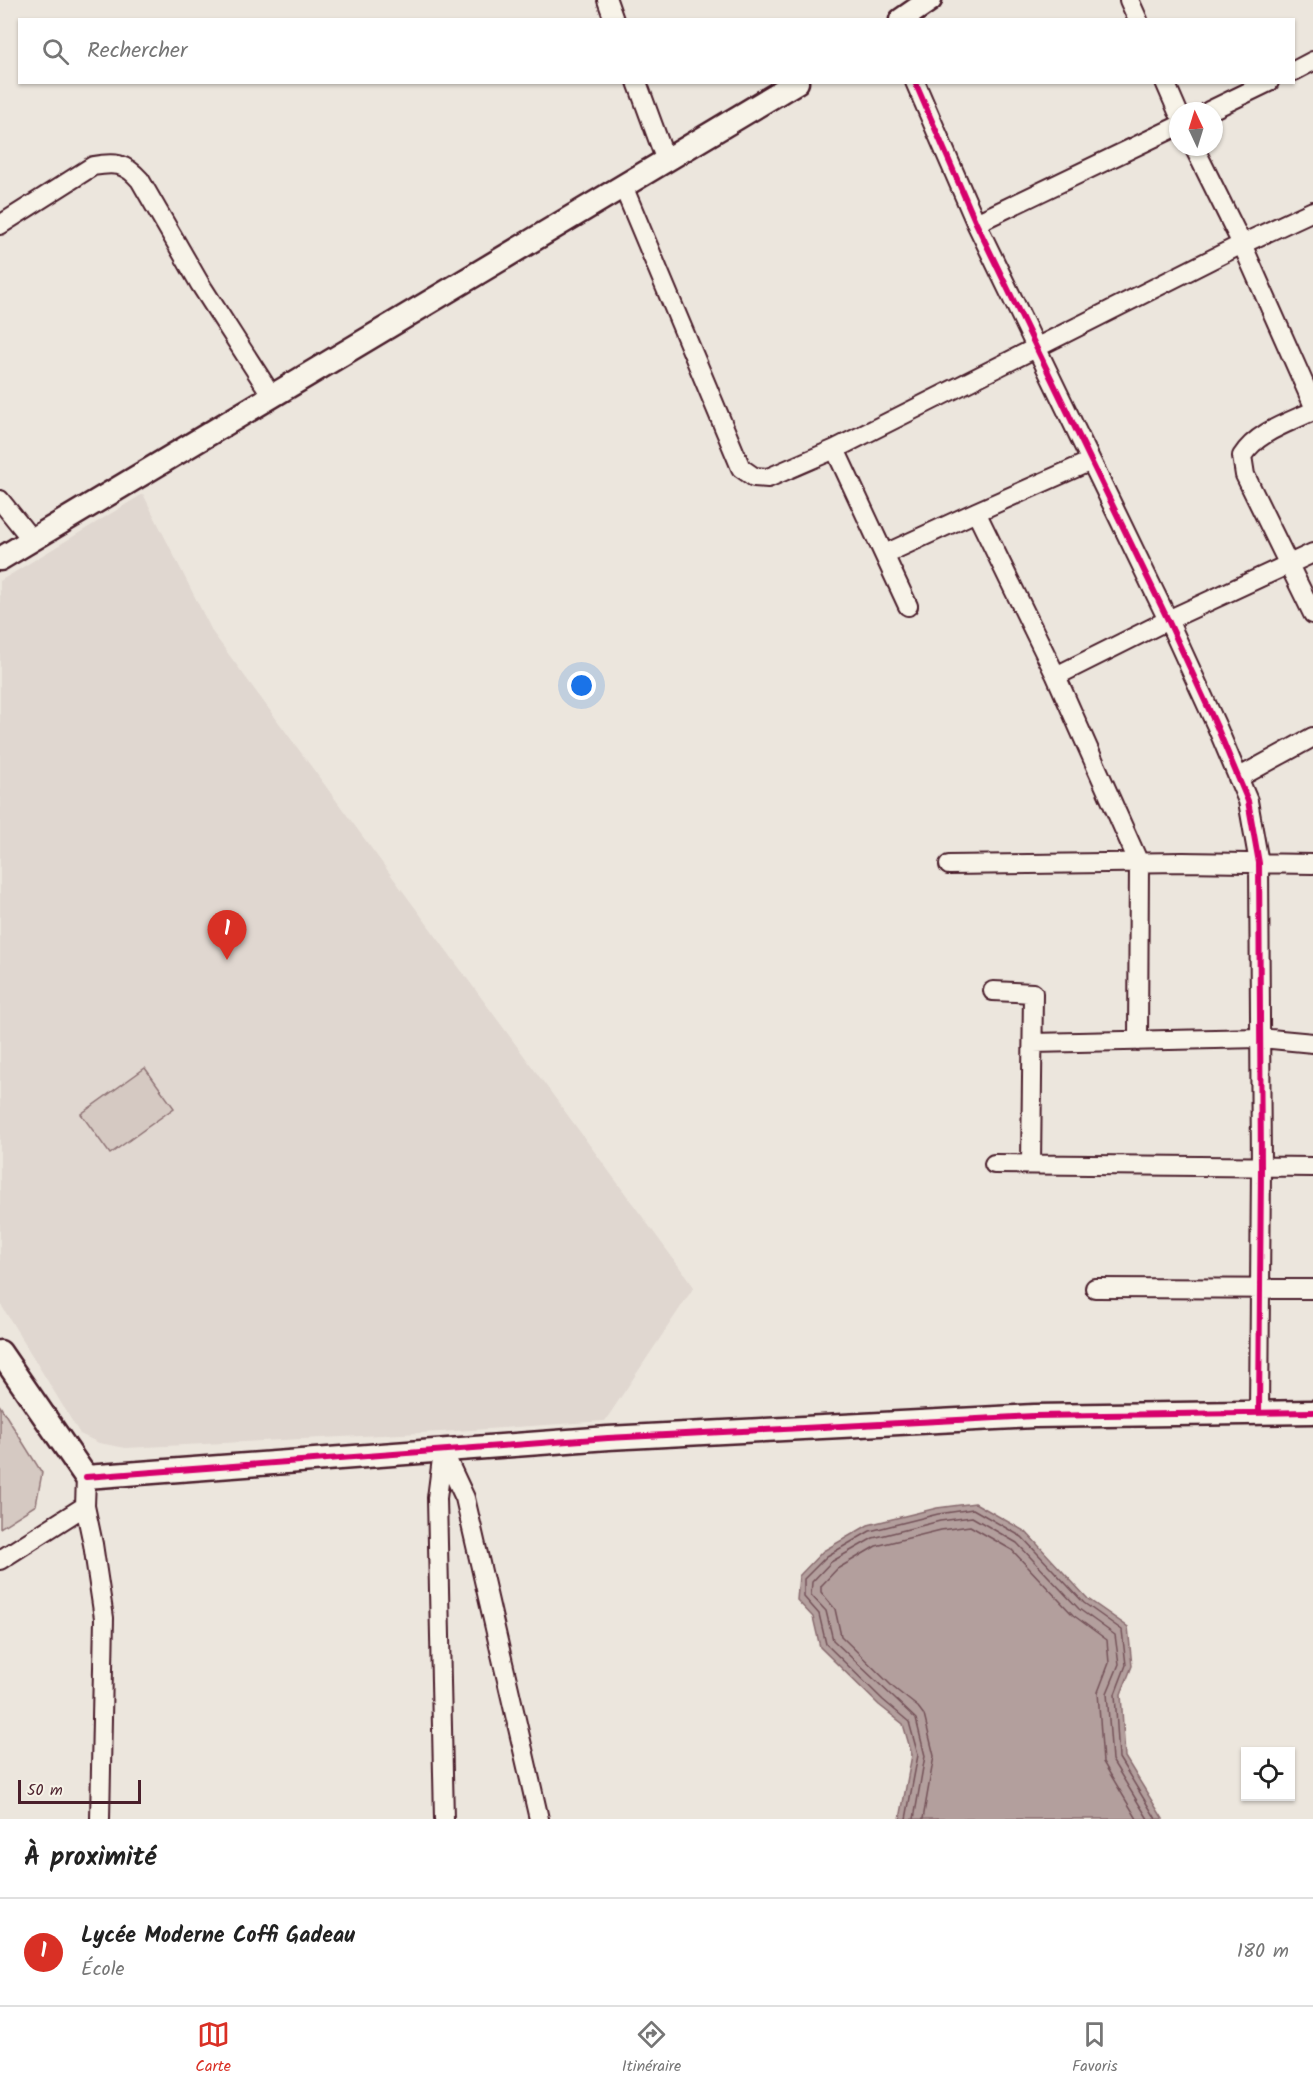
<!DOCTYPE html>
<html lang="fr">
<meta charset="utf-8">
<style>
:root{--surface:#fff;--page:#f6f6f6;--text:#222;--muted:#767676;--line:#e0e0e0;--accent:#d93025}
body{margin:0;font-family:Kalam,sans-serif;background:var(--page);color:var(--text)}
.controls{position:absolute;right:18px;bottom:18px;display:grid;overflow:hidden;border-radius:0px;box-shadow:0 2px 4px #0004}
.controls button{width:54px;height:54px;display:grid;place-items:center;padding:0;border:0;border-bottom:2px solid var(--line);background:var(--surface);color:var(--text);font:30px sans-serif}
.compass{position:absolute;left:1169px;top:102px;width:54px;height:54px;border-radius:50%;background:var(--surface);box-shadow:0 2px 4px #0004;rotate:356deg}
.scale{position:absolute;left:18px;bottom:15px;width:123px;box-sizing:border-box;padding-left:6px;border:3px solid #4a1f2b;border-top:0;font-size:16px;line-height:21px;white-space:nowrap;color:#4a1f2b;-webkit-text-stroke:4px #f7f3e8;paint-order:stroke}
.you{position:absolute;left:582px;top:686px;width:21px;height:21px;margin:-15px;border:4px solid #fff;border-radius:50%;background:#1a73e8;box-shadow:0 0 0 9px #1a73e833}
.badge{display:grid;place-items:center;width:39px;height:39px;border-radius:50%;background:var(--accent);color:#fff;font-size:20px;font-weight:700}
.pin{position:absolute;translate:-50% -50px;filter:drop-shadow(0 2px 3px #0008)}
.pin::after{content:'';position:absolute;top:32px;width:21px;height:18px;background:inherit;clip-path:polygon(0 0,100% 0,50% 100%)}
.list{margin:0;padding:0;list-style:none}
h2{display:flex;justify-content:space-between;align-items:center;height:78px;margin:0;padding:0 24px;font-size:26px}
h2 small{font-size:20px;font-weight:400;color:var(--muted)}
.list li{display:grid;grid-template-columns:39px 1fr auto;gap:18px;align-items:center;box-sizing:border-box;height:108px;padding:0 24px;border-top:2px solid var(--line)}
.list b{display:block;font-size:22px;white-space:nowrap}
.list p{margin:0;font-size:20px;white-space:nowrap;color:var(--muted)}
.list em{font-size:20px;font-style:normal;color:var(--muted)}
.icon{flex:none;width:33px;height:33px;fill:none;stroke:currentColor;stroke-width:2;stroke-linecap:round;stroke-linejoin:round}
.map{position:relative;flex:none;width:1313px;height:1819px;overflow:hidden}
.search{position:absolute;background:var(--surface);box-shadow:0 2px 4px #0004;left:18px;right:18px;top:18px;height:66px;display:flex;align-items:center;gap:15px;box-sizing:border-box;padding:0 21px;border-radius:0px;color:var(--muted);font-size:22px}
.sheet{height:186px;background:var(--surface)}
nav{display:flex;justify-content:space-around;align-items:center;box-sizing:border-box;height:84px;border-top:2px solid var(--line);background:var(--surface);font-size:16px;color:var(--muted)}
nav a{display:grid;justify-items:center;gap:3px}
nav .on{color:var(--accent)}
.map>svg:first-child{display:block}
.built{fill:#e0d7d0}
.green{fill:#d5c9c2;stroke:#907476;stroke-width:1.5}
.water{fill:#b39f9d;stroke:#896c6f;stroke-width:1.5}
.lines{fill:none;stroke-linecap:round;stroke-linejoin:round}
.shore{stroke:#745259;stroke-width:1.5}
.minor-casing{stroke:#4a1f2b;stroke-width:22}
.tertiary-casing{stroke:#4a1f2b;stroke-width:27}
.minor{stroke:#f7f3e8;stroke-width:18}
.tertiary{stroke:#f7f3e8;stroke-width:22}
.cycleway-casing{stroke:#f7f3e8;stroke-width:10}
.cycleway{stroke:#d6006c;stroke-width:6}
</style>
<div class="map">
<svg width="1313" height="1819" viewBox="0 0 1313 1819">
<rect width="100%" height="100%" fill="#ece6dd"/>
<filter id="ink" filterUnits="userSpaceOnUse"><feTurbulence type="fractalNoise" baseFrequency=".0167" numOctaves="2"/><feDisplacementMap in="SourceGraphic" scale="12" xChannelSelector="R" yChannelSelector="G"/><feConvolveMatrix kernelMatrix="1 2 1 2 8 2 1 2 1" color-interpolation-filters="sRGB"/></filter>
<g filter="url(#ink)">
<path class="built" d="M 143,494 L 213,633 L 694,1287 L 605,1421 L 441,1432 L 126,1448 L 99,1443 L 80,1434 L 0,1303 L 0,581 Z"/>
<path class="green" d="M 145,1068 L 174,1108 L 110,1154 L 81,1114 Z
M 0,1406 L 42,1473 L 36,1505 L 0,1528 Z"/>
<path class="water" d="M 975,1503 L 1026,1532 L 1088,1599 L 1128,1627 L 1132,1666 L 1121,1694 L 1125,1757 L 1163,1819 L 900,1819 L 912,1755 L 903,1724 L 879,1705 L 820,1647 L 813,1617 L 797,1600 L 799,1576 L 823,1551 L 868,1525 L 937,1508 Z"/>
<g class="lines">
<path class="shore" d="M 906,1819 L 918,1755 L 909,1722 L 883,1700 L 826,1644 L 819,1614 L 804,1597 L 804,1579 L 827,1556 L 870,1531 L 938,1514 L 973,1509 L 1022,1537 L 1084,1603 L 1122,1630 L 1126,1665 L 1115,1694 L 1119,1758 L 1156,1819
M 914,1819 L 925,1756 L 916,1719 L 833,1640 L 826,1611 L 811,1595 L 812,1582 L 831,1562 L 873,1538 L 940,1521 L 972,1517 L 1017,1543 L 1079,1609 L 1115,1635 L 1119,1664 L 1107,1693 L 1112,1760 L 1148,1819
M 923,1819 L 934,1756 L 924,1715 L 918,1707 L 894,1688 L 841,1636 L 835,1609 L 821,1592 L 821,1586 L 837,1569 L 876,1546 L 941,1530 L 970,1526 L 1012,1550 L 1073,1615 L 1107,1640 L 1109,1663 L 1098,1692 L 1103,1762 L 1137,1819"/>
<defs>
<path id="minor" d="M 607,0 L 614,20
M 1129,0 L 1138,20
M 1294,71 L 1313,61
M 637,82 L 666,161
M 915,82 L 976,223 L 1168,620 L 1217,727 L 1248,801 L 1259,863 L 1261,1167 L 1259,1412
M 1165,82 L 1178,112
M 1209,111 L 1269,82
M 1194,147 L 1242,244 L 1313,404
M 623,186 L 741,468 L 754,477 L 768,478 L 835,449 L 1242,244 L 1313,211
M 976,223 L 1178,126
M 0,225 L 93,166 C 115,162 125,163 140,180 L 200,284 L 272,396
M 1313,411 C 1288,423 1257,432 1242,456 L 1245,475 L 1313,614
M 835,449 L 908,606
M 0,500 L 32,540
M 976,512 L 1056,676 L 1139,863 L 1138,1041
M 885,554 L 976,512 L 1091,461
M 1056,676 L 1168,620 L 1313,553
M 1238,778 L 1313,737
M 949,865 L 1183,862 L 1313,864
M 993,991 L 1033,993 L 1031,1164
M 1033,1043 L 1260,1038 L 1313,1043
M 994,1164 L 1313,1167
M 1095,1288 L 1313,1289
M 443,1451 L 465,1498 L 539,1819
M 443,1451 L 437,1498 L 444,1819
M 85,1506 L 93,1544 L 104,1618 L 100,1819
M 0,1560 L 85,1506 L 86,1477"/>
<path id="tertiary" d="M 901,20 L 930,0
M 0,559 L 797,82
M 0,1352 L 86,1477 L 608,1438 L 1034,1416 L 1313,1412"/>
</defs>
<use href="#minor" class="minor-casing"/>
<use href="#tertiary" class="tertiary-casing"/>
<use href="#minor" class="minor"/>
<use href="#tertiary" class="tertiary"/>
<defs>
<path id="cycleway" d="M 915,82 L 976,223 L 1168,620 L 1217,727 L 1248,801 L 1259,863 L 1261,1167 L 1259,1412
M 86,1477 L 608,1438 L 1034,1416 L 1313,1412"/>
</defs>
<use href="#cycleway" class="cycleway-casing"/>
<use href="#cycleway" class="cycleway"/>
</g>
</g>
</svg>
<div class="controls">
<button><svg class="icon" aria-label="locate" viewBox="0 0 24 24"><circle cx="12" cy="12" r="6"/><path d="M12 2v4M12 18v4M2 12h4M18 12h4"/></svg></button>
</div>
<svg class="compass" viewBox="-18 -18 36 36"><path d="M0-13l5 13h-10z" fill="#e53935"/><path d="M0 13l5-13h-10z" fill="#767676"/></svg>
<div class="scale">50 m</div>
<div class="you"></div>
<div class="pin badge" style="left:227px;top:960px">1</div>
<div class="search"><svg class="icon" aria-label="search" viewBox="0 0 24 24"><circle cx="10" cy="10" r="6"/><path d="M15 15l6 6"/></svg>Rechercher</div>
</div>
<section class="sheet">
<h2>À proximité<small></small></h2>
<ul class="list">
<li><span class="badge">1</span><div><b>Lycée Moderne Coffi Gadeau</b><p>École</p></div><em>180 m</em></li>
</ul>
</section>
<nav>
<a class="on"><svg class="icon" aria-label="map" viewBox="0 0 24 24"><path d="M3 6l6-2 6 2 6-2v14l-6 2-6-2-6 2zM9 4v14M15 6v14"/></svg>Carte</a>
<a><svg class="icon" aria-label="directions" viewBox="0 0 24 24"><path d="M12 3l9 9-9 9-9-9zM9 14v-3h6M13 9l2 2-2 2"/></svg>Itinéraire</a>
<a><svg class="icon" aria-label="saved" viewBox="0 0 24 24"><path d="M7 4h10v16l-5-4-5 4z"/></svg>Favoris</a>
</nav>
